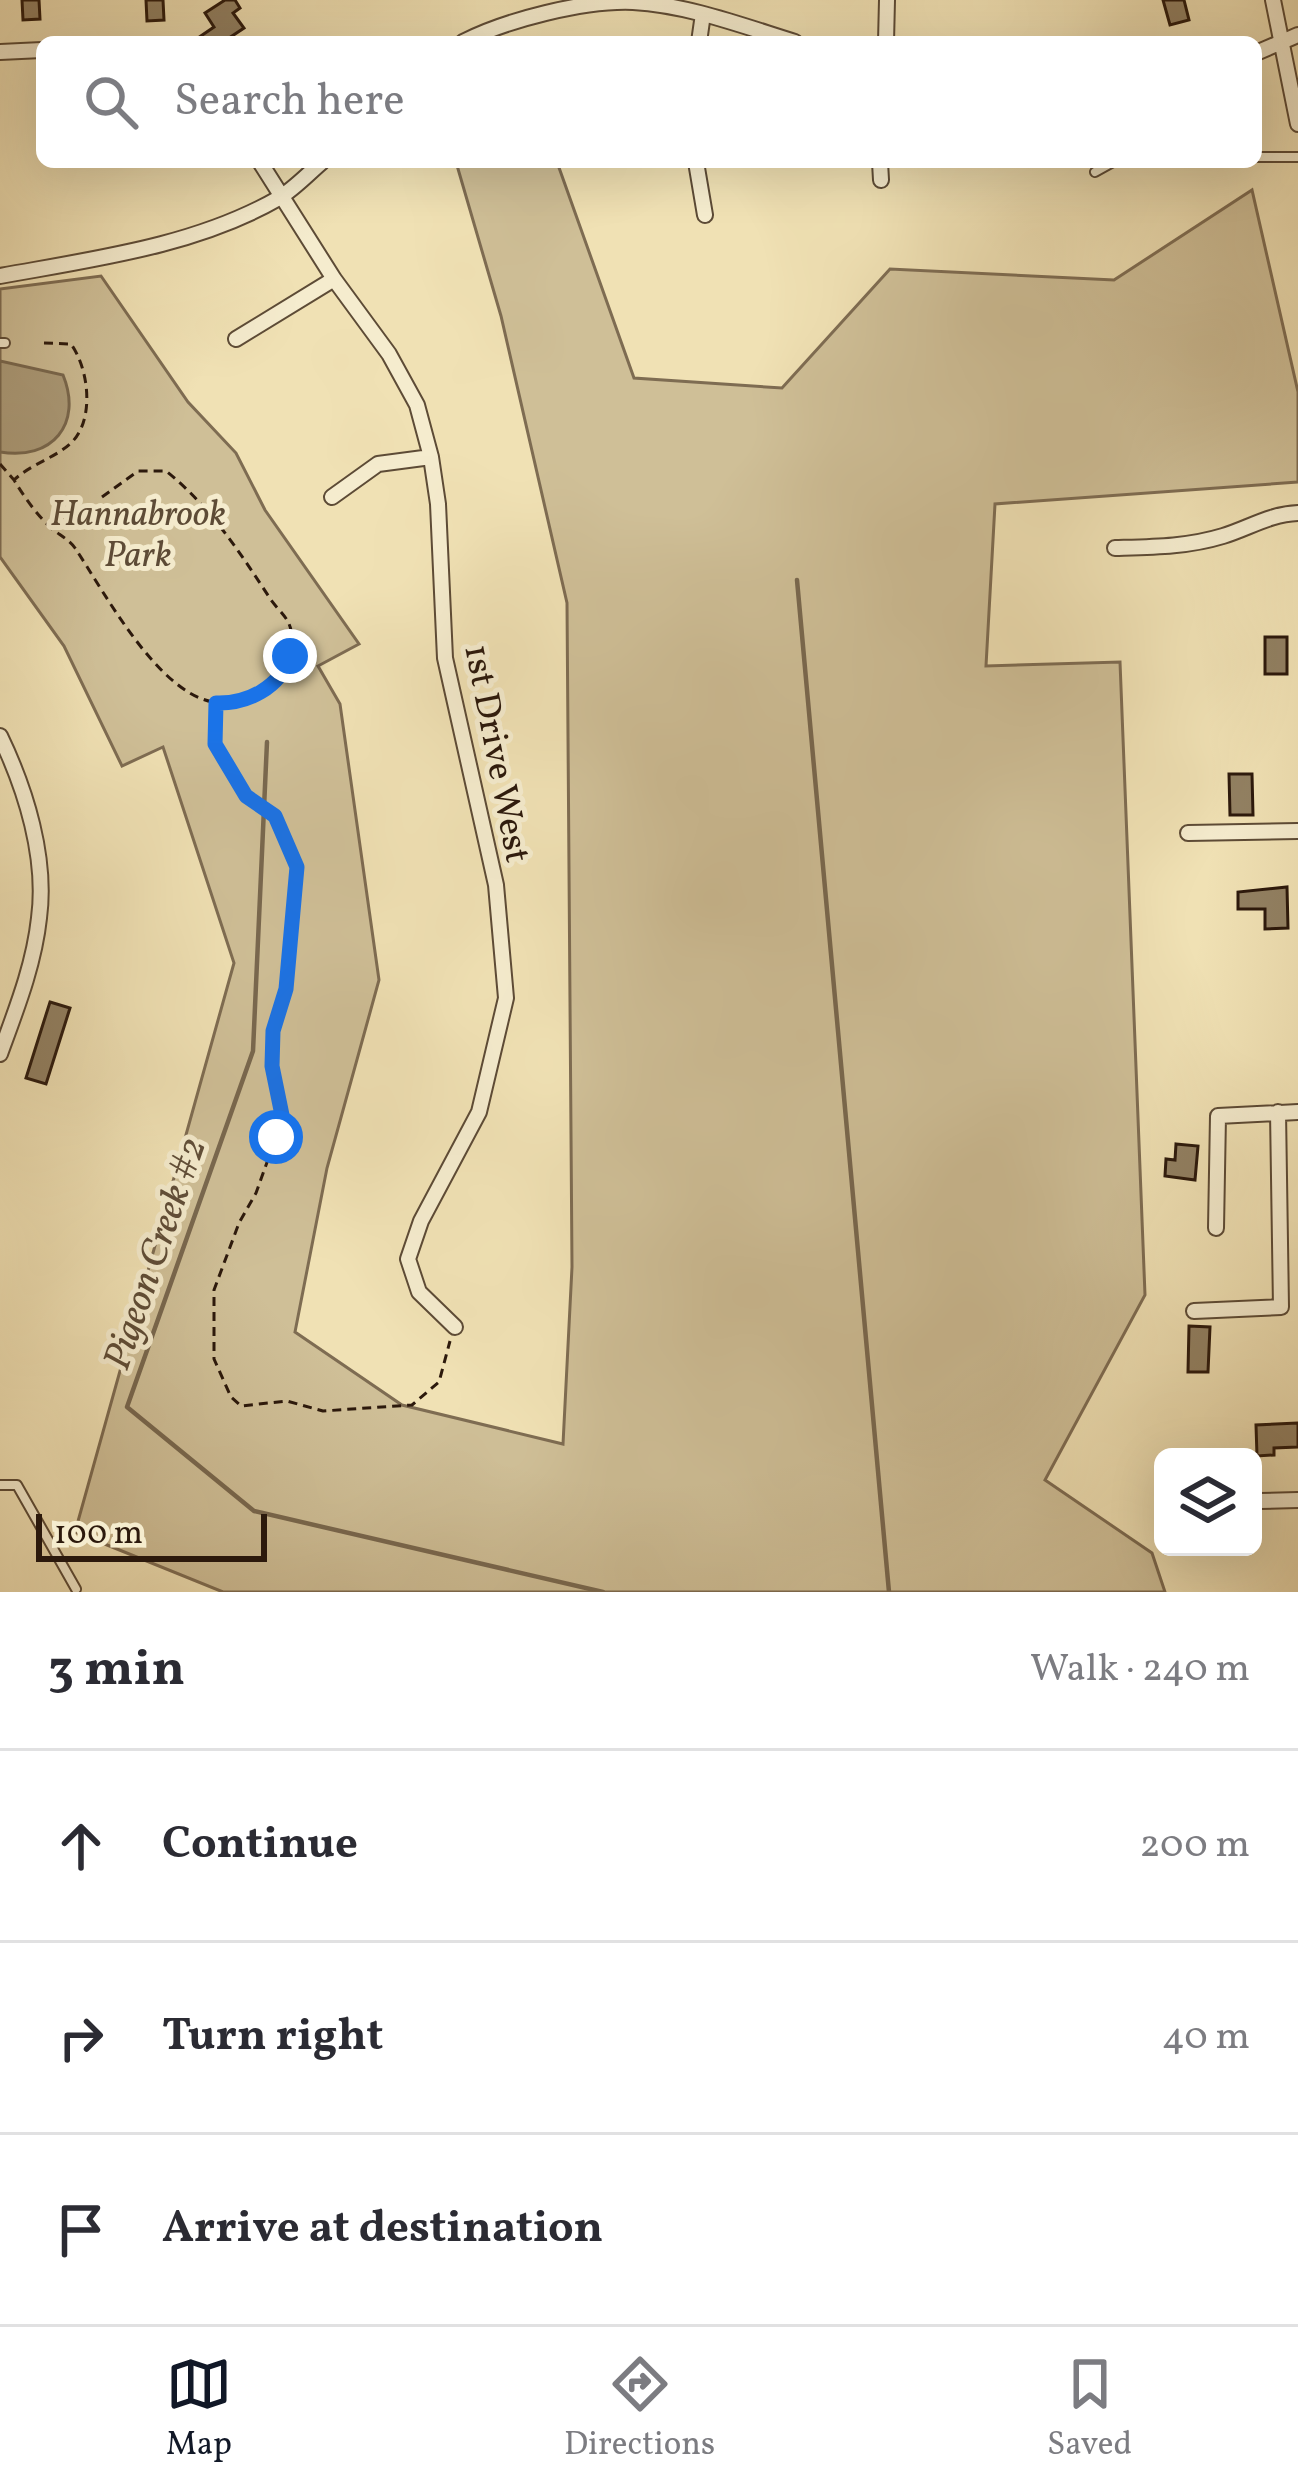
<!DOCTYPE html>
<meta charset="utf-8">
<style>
:root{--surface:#fff;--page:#f7f7f7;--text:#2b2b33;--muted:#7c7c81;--line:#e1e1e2;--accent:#111827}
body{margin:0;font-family:Vollkorn,serif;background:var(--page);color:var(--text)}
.controls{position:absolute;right:36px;bottom:36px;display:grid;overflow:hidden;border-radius:18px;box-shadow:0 12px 48px #0002}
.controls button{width:108px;height:108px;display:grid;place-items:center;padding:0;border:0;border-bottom:3px solid var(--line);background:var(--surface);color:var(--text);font:60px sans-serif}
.scale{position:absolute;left:36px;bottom:30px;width:231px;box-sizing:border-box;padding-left:12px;border:6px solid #2c190c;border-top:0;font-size:33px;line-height:42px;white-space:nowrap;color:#2c190c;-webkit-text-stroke:9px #f5ecce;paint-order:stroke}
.stop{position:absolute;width:36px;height:36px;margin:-27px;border:9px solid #1a73e8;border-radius:50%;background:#fff}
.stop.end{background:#1a73e8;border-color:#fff;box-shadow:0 3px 12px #0008}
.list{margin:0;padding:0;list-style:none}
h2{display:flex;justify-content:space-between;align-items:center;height:156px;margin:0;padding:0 48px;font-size:51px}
h2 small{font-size:39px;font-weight:400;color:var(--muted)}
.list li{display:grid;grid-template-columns:78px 1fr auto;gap:36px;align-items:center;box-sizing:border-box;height:192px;padding:0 48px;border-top:3px solid var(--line)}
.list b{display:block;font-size:45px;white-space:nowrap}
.list em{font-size:39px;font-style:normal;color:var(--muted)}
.icon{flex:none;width:66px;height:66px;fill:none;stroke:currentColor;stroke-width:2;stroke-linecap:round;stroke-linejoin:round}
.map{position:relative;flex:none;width:1298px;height:1592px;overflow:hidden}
.search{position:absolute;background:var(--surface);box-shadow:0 12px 48px #0002;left:36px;right:36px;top:36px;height:132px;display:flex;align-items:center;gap:30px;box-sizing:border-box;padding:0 42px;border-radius:18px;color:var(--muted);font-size:45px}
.sheet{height:732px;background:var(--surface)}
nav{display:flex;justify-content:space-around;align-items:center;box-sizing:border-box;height:168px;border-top:3px solid var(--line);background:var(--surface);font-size:33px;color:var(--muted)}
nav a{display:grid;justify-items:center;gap:6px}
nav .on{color:var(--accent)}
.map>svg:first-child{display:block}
.green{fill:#cfbf97;stroke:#7e6c52;stroke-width:3}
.water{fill:#ad9d7b;stroke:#79684f;stroke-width:3}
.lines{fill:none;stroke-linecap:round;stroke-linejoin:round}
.stream{stroke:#79684f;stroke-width:4.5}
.building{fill:#928163;stroke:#2c190c;stroke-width:3}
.lane-casing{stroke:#5d4b36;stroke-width:12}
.street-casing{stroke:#5d4b36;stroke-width:18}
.path{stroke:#2c190c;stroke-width:3;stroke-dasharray:9 6;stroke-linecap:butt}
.lane{stroke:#f5ecce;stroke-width:8}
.street{stroke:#f5ecce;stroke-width:14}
.route{stroke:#1a73e8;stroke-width:15}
.labels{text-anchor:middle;stroke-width:10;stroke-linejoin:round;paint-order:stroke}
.park-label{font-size:36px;font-style:italic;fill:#5d4b36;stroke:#f5ecce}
.street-label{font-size:36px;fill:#2c190c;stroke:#f5ecce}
.water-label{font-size:39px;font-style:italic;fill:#604e38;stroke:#f5ecce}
</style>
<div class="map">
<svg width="1298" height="1592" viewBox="0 0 1298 1592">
<rect width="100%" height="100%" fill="#f0e1b4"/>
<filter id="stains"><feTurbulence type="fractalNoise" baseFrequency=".00167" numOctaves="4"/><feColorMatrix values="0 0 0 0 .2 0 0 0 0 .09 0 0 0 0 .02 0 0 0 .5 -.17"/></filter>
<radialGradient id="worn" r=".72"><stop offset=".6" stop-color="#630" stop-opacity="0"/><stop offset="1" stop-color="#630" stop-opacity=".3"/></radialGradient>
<path class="green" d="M 456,162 L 557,162 L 634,378 L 782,388 L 890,269 L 1114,280 L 1252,190 L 1298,392 L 1298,482 L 995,504 L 986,666 L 1120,662 L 1145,1295 L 1045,1480 L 1152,1553 L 1165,1592 L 223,1592 L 75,1532 L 234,963 L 163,747 L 122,766 L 64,646 L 0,557 L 0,289 L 101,276 L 188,402 L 236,453 L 265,510 L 359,644 L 318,666 L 340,704 L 379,980 L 327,1168 L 295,1332 L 402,1405 L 563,1444 L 572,1267 L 567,603 L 501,316 Z"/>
<path class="water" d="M 0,361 L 63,375 C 83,424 52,461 0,452 Z"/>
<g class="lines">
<path class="stream" d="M 797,580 L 889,1592
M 267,742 L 253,1051 L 127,1407 L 254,1511 L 603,1592"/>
</g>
<path class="building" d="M 22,0 L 39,0 L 40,19 L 23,20 Z
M 146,0 L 163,0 L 164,20 L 147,21 Z
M 225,0 L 235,0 L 240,8 L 233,13 L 244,28 L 223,42 L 192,42 L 214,27 L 205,13 Z
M 1163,0 L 1184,0 L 1189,20 L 1170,25 Z
M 1265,637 L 1287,637 L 1287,674 L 1265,674 Z
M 1229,774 L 1252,774 L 1253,815 L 1230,815 Z
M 1287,887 L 1288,928 L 1265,929 L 1265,909 L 1238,909 L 1238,892 Z
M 50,1002 L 70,1008 L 46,1084 L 26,1078 Z
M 1176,1144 L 1198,1146 L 1195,1180 L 1165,1176 L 1166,1159 L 1175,1160 Z
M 1189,1326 L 1210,1327 L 1208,1372 L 1188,1372 Z
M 1298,1423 L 1298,1447 L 1274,1448 L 1274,1455 L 1257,1456 L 1256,1425 Z"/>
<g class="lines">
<defs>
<path id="lane" d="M 1256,157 L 1298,157
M 1095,172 L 1113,162
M 0,343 L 5,343
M 0,1485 L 17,1485 L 76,1589"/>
<path id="street" d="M 1273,0 L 1298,124
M 463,42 C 506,20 584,0 633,2 C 688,5 743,26 795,42
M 699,42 L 703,14
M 886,42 L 887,0
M 0,52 L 42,50
M 1256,53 L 1298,35
M 260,162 L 334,279 L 389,354 L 417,405 L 431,457 L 438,504 L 445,658 L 496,885 L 506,998 L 479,1112 L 421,1221 L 408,1259 L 419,1292 L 455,1327
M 696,162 L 705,215
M 880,162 L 881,180
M 0,276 C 93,259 196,246 279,198 C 294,189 308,174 322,162
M 236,339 L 334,279
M 332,497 L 378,464 L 431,457
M 1115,548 C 1152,547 1187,547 1223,536 C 1249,528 1270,514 1298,513
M 0,736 C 26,790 47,858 39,918 C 34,965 16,1010 0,1054
M 1188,833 L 1298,831
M 1216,1228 L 1218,1116 L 1298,1112
M 1194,1311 L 1281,1307 L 1278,1112
M 1260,1501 L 1298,1500"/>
</defs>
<use href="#lane" class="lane-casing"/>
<use href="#street" class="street-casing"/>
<path class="path" d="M 44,343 L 71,344 C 89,369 95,420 71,443 C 55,458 31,464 14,480 C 23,495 34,511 47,524 C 55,533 68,538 75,548 C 105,593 157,692 213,702
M 0,464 L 14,480
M 102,497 L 138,471 L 166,471 C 210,506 241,554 271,600 C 279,611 288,617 291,630 C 295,651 288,666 274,681 C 257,698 240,703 216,703 L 215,744 L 246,796 L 275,816 L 297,867 L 286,989 L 273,1031 L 273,1067 L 281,1095 L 280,1126 L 256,1193 L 239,1223 L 214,1290 L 214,1359 L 231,1397 L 241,1406 L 287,1401 L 323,1411 L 412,1405 L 439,1382 L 450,1341"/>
<use href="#lane" class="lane"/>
<use href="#street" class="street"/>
</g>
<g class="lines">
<path class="route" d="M 276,1137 L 282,1115 L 272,1066 L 273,1031 L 286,989 L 297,867 L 275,816 L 246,796 L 215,744 L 216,703 C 247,704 280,688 290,656"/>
</g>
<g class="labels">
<g class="park-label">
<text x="138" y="525">Hannabrook<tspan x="138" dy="41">Park</tspan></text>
</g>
<g class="street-label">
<text transform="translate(499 753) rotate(79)" y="13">1st Drive West</text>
</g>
<g class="water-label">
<text transform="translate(153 1253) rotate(-71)" y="14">Pigeon Creek #2</text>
</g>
</g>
<rect width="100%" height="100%" filter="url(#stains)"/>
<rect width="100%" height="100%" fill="url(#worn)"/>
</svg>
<div class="controls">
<button><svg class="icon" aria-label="layers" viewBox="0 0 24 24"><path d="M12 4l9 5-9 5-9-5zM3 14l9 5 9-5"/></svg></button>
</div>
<div class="scale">100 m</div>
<div class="stop" style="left:276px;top:1137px"></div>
<div class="stop end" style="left:290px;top:656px"></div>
<div class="search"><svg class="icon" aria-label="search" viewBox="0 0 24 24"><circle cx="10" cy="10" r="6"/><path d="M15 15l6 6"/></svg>Search here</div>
</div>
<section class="sheet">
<h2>3 min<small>Walk · 240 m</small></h2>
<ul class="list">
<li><svg class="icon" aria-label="ahead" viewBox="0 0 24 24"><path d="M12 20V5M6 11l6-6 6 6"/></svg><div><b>Continue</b></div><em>200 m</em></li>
<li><svg class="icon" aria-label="right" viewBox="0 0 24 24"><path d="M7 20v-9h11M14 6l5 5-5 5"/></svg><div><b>Turn right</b></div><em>40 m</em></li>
<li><svg class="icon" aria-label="arrive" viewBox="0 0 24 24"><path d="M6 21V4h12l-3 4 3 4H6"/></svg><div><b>Arrive at destination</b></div></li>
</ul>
</section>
<nav>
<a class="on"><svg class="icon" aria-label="map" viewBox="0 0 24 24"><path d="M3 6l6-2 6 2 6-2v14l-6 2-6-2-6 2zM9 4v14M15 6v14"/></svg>Map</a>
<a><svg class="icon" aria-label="directions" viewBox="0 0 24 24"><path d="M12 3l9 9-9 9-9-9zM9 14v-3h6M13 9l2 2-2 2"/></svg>Directions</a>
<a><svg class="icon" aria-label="saved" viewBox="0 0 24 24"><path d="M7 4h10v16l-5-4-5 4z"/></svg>Saved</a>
</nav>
